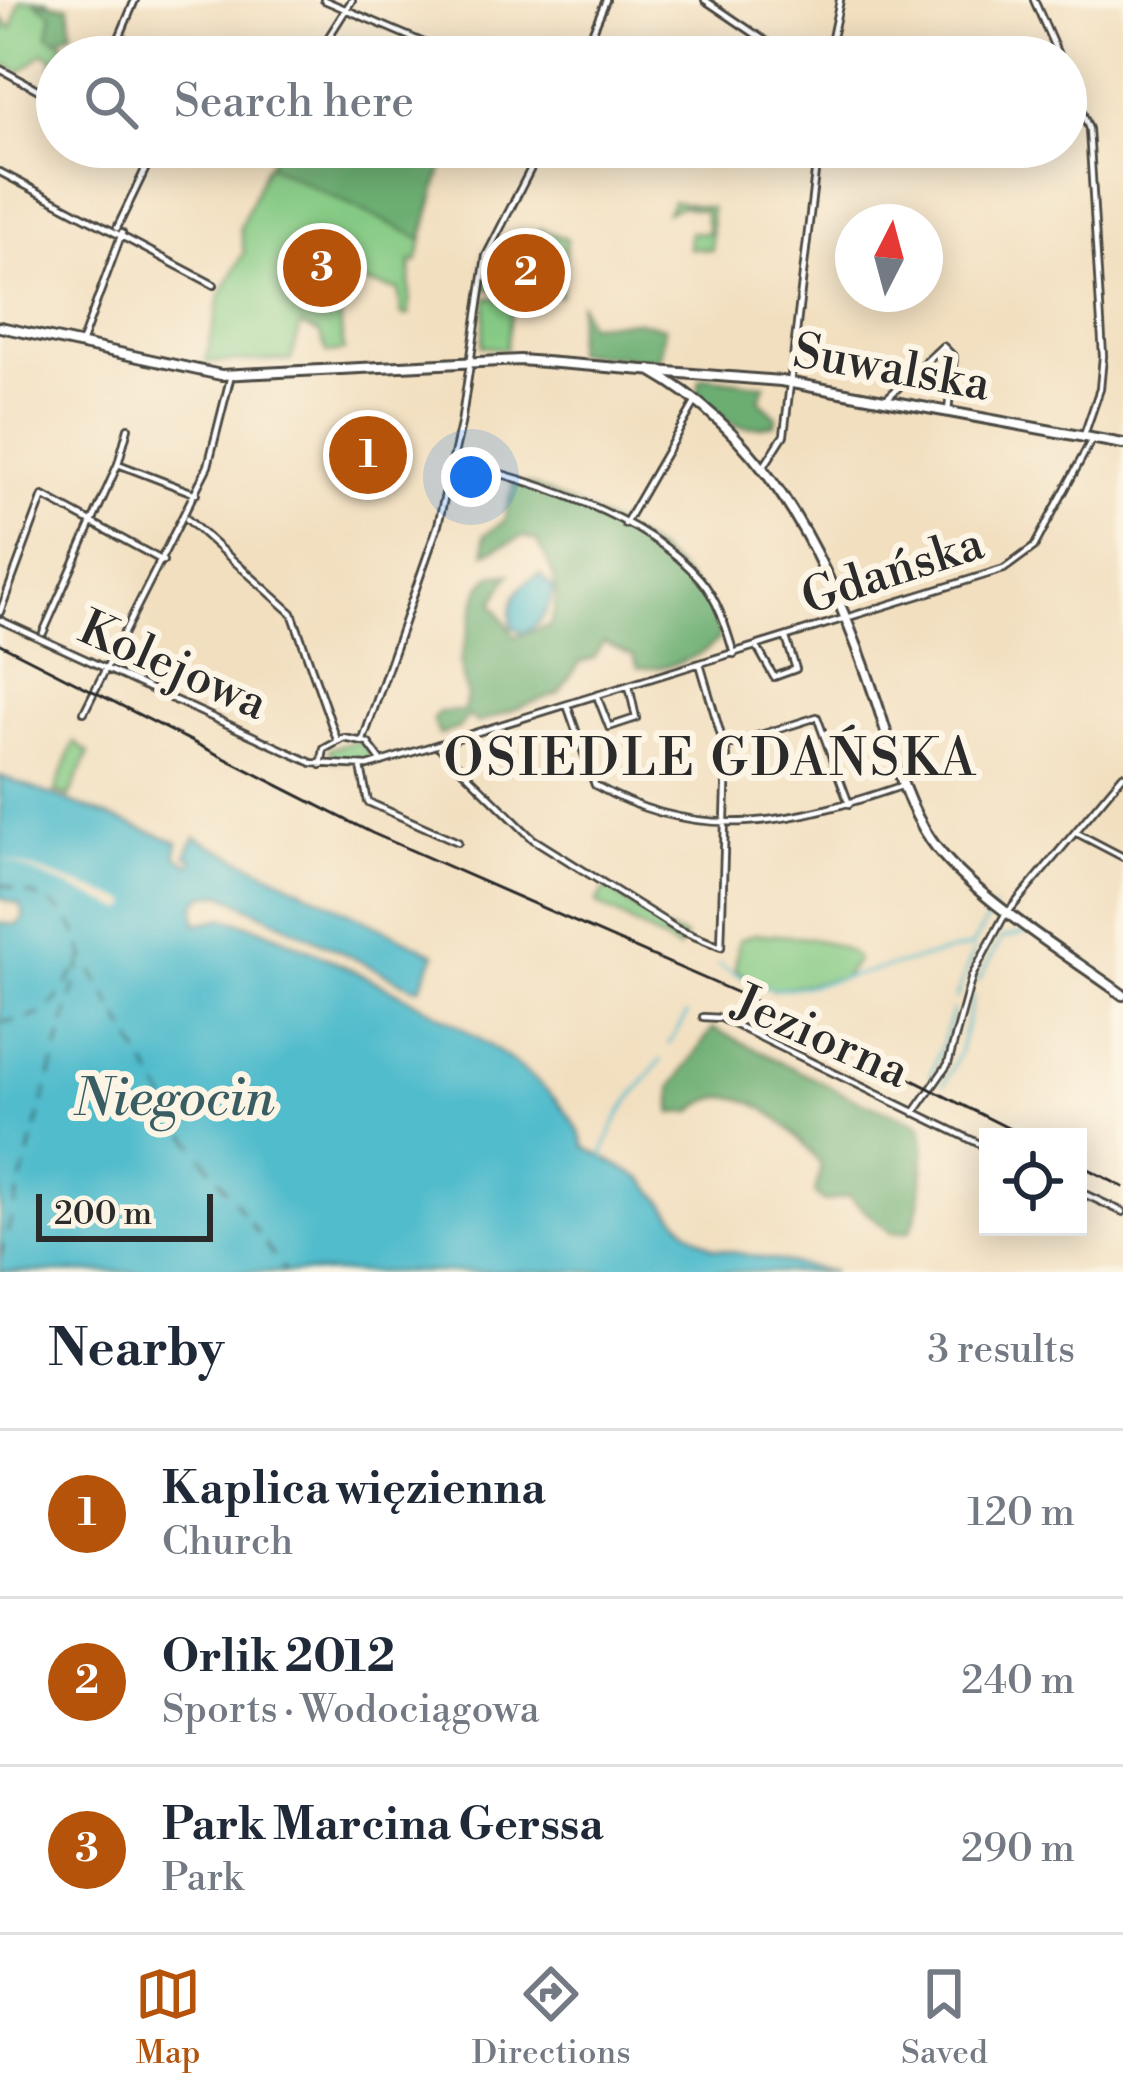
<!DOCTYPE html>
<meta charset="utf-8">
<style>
:root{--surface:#fff;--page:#f2f2f3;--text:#1f2937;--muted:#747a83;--line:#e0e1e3;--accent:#b45309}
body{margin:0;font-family:"Libre Bodoni",serif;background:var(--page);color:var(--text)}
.controls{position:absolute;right:36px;bottom:36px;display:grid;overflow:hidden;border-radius:0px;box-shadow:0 6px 30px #0003}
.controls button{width:108px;height:108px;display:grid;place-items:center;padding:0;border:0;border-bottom:3px solid var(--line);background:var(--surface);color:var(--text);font:60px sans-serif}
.compass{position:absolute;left:835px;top:204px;width:108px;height:108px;border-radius:50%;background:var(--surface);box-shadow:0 6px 30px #0003;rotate:6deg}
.scale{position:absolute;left:36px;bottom:30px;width:177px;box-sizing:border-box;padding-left:12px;border:6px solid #2b2b2b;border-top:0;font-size:33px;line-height:42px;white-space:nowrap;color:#2b2b2b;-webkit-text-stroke:9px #fcf5e5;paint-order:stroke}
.you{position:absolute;left:471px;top:477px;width:42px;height:42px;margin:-30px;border:9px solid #fff;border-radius:50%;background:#1a73e8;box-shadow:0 0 0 18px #1a73e833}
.badge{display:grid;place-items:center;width:78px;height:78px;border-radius:50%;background:var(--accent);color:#fff;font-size:39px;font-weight:700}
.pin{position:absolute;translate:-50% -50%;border:6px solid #fff;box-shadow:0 3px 12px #0006}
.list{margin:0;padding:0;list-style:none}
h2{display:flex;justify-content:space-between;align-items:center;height:156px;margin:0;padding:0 48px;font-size:51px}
h2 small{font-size:39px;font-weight:400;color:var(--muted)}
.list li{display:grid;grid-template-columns:78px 1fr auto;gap:36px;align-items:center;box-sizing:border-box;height:168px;padding:0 48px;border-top:3px solid var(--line)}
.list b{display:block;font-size:45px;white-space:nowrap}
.list p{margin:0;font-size:39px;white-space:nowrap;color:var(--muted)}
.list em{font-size:39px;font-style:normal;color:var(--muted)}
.icon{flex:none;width:66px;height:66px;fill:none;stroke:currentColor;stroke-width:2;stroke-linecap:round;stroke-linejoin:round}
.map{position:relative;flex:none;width:1123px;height:1272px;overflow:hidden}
.search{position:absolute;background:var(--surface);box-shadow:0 6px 30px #0003;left:36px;right:36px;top:36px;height:132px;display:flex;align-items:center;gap:30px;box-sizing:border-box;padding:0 42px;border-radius:66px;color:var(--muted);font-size:45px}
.sheet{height:660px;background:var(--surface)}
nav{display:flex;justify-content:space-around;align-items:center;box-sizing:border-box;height:168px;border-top:3px solid var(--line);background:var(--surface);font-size:33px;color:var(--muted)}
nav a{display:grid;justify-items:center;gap:6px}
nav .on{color:var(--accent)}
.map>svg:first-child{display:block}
.green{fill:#85ca84;stroke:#587a58;stroke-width:3}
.forest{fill:#6cae72;stroke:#4c6c4e;stroke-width:3}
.water{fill:#51bccc;stroke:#3e747c;stroke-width:3}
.pier{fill:#f2dfc0}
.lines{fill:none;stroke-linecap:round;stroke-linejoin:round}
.stream{stroke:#51bccc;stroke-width:3}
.ferry{stroke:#385e63;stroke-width:3;stroke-dasharray:15 12;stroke-linecap:butt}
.street-casing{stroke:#494641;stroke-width:10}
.secondary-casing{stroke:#494641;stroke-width:14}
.street{stroke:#fff;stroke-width:4.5}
.secondary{stroke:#fff;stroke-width:8}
.rail{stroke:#2b2b2b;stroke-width:3}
.labels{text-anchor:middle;stroke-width:12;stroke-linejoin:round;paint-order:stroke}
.street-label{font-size:48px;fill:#2b2b2b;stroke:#fcf5e5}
.neighbourhood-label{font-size:51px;letter-spacing:3px;fill:#2b2b2b;stroke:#fcf5e5}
.water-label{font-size:51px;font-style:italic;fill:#385e63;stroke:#fcf5e5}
</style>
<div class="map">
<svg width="1123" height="1272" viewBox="0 0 1123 1272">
<rect width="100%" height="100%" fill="#fcf5e5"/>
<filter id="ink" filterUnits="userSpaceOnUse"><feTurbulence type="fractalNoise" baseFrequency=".00833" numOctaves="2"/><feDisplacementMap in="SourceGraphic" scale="24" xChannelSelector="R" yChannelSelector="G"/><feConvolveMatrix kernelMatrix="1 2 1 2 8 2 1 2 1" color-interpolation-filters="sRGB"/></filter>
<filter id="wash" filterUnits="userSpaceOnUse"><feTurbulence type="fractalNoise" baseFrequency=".004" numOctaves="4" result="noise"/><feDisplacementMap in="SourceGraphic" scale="48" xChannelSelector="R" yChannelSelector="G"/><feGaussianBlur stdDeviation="2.7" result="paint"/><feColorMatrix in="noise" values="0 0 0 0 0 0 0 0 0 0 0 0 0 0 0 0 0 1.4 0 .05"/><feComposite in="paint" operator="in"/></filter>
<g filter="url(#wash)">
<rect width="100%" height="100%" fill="#f2dfc0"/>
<path class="green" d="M 20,0 L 49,0 L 57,14 L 48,34 L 64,43 L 60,52 L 67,56 L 57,57 L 51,70 L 53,58 L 43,53 L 21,72 L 0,63 L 0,29 L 5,29 L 0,16 L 12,28 Z
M 442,163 L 417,262 L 411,261 L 409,315 L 402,315 L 398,290 L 355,281 C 333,302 341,325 344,351 L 327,353 L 320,334 L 301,325 L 291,360 L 206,362 L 220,297 L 244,252 L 240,228 L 267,165 L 295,178 Z
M 673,201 L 711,208 L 712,250 L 689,248 L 690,232 L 708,233 L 705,211 L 681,206 L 667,212 Z
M 539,229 L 567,239 L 560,296 L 519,294 L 518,299 L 515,291 L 485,289 L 495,244 L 527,257 Z
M 487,297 L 513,301 L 506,349 L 482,346 Z
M 356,741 L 369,748 L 369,759 L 333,760 L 329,749 Z
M 74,742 L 89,753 L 69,797 L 55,792 Z
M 607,887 L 662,929 L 685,937 L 678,949 L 596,903 Z
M 754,934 C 781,935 843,937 857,960 L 843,978 L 773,990 L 735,970 L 739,940 Z"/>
<path class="forest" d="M 33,0 L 69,6 L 72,32 L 57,40 L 48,35 L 52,14 Z
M 280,147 L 448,147 L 422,239 L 267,165 Z
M 580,302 L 587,324 L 637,321 L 665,327 L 660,360 L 573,353 Z
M 707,377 L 765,385 L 759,400 L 777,417 L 775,424 C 730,432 733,425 698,396 L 700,379 Z
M 514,482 C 536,484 556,497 576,506 C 636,534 699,568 720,636 C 706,657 663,672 638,667 L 633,655 L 603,642 L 594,658 L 579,663 L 559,693 L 478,723 L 468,716 L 459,728 L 439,735 L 433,719 L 439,712 L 464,711 L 467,696 L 460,663 L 479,589 L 492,575 L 510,574 L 493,603 L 515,637 L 550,625 C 563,591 554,572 537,541 L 523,537 L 485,553 L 484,535 L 504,521 Z
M 713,1028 L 855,1099 L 920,1124 C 928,1147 922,1212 909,1232 L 891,1233 L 848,1196 L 824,1202 L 815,1194 L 821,1165 C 792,1128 738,1069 692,1112 L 672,1113 L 672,1087 Z"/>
<path class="water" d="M 540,574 L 554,589 C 548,610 543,625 522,633 L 512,627 C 508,602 516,585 540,574 Z
M 0,776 L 178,842 L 176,856 L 190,865 L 193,859 L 186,855 L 195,837 L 435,954 L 420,987 L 413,987 L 222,894 L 204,895 L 195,905 L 196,924 L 225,918 L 262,929 C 345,965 561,1059 585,1147 L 644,1180 L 688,1231 L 713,1248 L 834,1272 L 0,1272 L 0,923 L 17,925 L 24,917 L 20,905 L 0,898 Z"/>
<path class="pier" d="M 0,858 L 127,901 L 130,905 L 124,910 Z"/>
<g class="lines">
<path class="stream" d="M 718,964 C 733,972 751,983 768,988 C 795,996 936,952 971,947 L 994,908
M 978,981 L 1002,938 L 1027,933
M 956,998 L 974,950
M 669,1044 L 687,1014
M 931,1076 L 953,1010
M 944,1084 L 959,1054 L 973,997
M 603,1159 C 608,1121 638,1090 661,1060"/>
<path class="ferry" d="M 0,884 C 47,900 71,904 84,956 L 180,1125 L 285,1272
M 0,1022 C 52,1019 55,1005 80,962
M 0,1259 L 83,957"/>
</g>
</g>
<g filter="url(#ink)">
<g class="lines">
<defs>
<path id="street" d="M 324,0 L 457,57
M 705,0 L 789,57
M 1034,0 L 1059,57
M 111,57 L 135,0
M 316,57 L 352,0
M 582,57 L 606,0
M 828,57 L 840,0
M 0,69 L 57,100
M 1066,72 L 1089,129 L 1103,356 L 1100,389 L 1083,438
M 738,147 L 817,156
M 817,152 L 857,157 L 931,147
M 0,172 L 214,285
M 117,228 L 156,147
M 81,344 L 122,233
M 885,400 L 943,346 L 954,357 L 948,411
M 453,461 C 533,481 644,514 700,579 C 718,600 726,627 734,654
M 118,464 L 196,494
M 763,468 L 784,435 L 818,147
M 187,519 L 292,613 L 337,740
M 625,524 L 696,401
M 0,612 L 43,496 L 163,561
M 0,620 L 312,763 L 368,766 L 1004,569 L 1034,547 L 1091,441
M 43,633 L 118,464 L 128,428
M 757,647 L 774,677 L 796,669 L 786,638
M 597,696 L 609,727 L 636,718 L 629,686
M 567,705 L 595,785 C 701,846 796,822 904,785
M 84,712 L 208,466 L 231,375
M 363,740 L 438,525 L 461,424 L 486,256 L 542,147
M 726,746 L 817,717 L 849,804
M 440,748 L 533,839 L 677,929 L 721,947 L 727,756 L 700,664
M 321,765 L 324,749 L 344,738 L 368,743 L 382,762
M 361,767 L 368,802 L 458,842
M 1077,833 L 1123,857
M 703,1017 L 721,1018 L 988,1148
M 914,1113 L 948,1064 L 972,976 L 1003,918 L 1123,775
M 1078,1191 L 1123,1212"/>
<path id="secondary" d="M 0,327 L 221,375 L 520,360 L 781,381 L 1123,444
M 650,370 C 775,440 834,574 877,703 C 892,749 903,799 931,840 C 969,895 1067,954 1123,995"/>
</defs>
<use href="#street" class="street-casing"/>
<use href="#secondary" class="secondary-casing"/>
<use href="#street" class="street"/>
<use href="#secondary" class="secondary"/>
<path class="rail" d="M 0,644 L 372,833 L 749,998 L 1026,1137
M 1078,1164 L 1123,1187"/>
</g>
</g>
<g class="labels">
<g class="street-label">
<text transform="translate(892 366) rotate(10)" y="17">Suwalska</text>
<text transform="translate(892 569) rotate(-18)" y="17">Gdańska</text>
<text transform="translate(174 664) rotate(24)" y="17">Kolejowa</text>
<text transform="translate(822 1035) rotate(24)" y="17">Jeziorna</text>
</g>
<g class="neighbourhood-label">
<text x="711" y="775">OSIEDLE GDAŃSKA</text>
</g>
<g class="water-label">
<text x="174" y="1115">Niegocin</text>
</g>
</g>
</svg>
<div class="controls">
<button><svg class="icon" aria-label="locate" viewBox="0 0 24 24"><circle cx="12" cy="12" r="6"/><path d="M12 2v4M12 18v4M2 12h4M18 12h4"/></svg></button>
</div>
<svg class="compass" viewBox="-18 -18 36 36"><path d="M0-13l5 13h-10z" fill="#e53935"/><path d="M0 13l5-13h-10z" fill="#747a83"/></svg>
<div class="scale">200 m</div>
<div class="you"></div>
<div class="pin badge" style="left:368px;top:455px">1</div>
<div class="pin badge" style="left:526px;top:273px">2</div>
<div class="pin badge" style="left:322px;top:268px">3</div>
<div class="search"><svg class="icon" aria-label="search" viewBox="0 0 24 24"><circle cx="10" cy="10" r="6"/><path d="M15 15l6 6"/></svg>Search here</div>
</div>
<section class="sheet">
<h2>Nearby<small>3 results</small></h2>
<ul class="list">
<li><span class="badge">1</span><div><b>Kaplica więzienna</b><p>Church</p></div><em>120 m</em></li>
<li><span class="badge">2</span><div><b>Orlik 2012</b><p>Sports · Wodociągowa</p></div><em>240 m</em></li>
<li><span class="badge">3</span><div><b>Park Marcina Gerssa</b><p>Park</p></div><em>290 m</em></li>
</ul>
</section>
<nav>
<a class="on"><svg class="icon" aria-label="map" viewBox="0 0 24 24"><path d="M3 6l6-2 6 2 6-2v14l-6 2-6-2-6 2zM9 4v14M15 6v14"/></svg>Map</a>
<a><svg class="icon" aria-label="directions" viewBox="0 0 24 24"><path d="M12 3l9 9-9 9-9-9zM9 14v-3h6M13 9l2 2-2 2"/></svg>Directions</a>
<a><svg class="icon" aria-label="saved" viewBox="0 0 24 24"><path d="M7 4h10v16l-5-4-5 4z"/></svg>Saved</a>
</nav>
